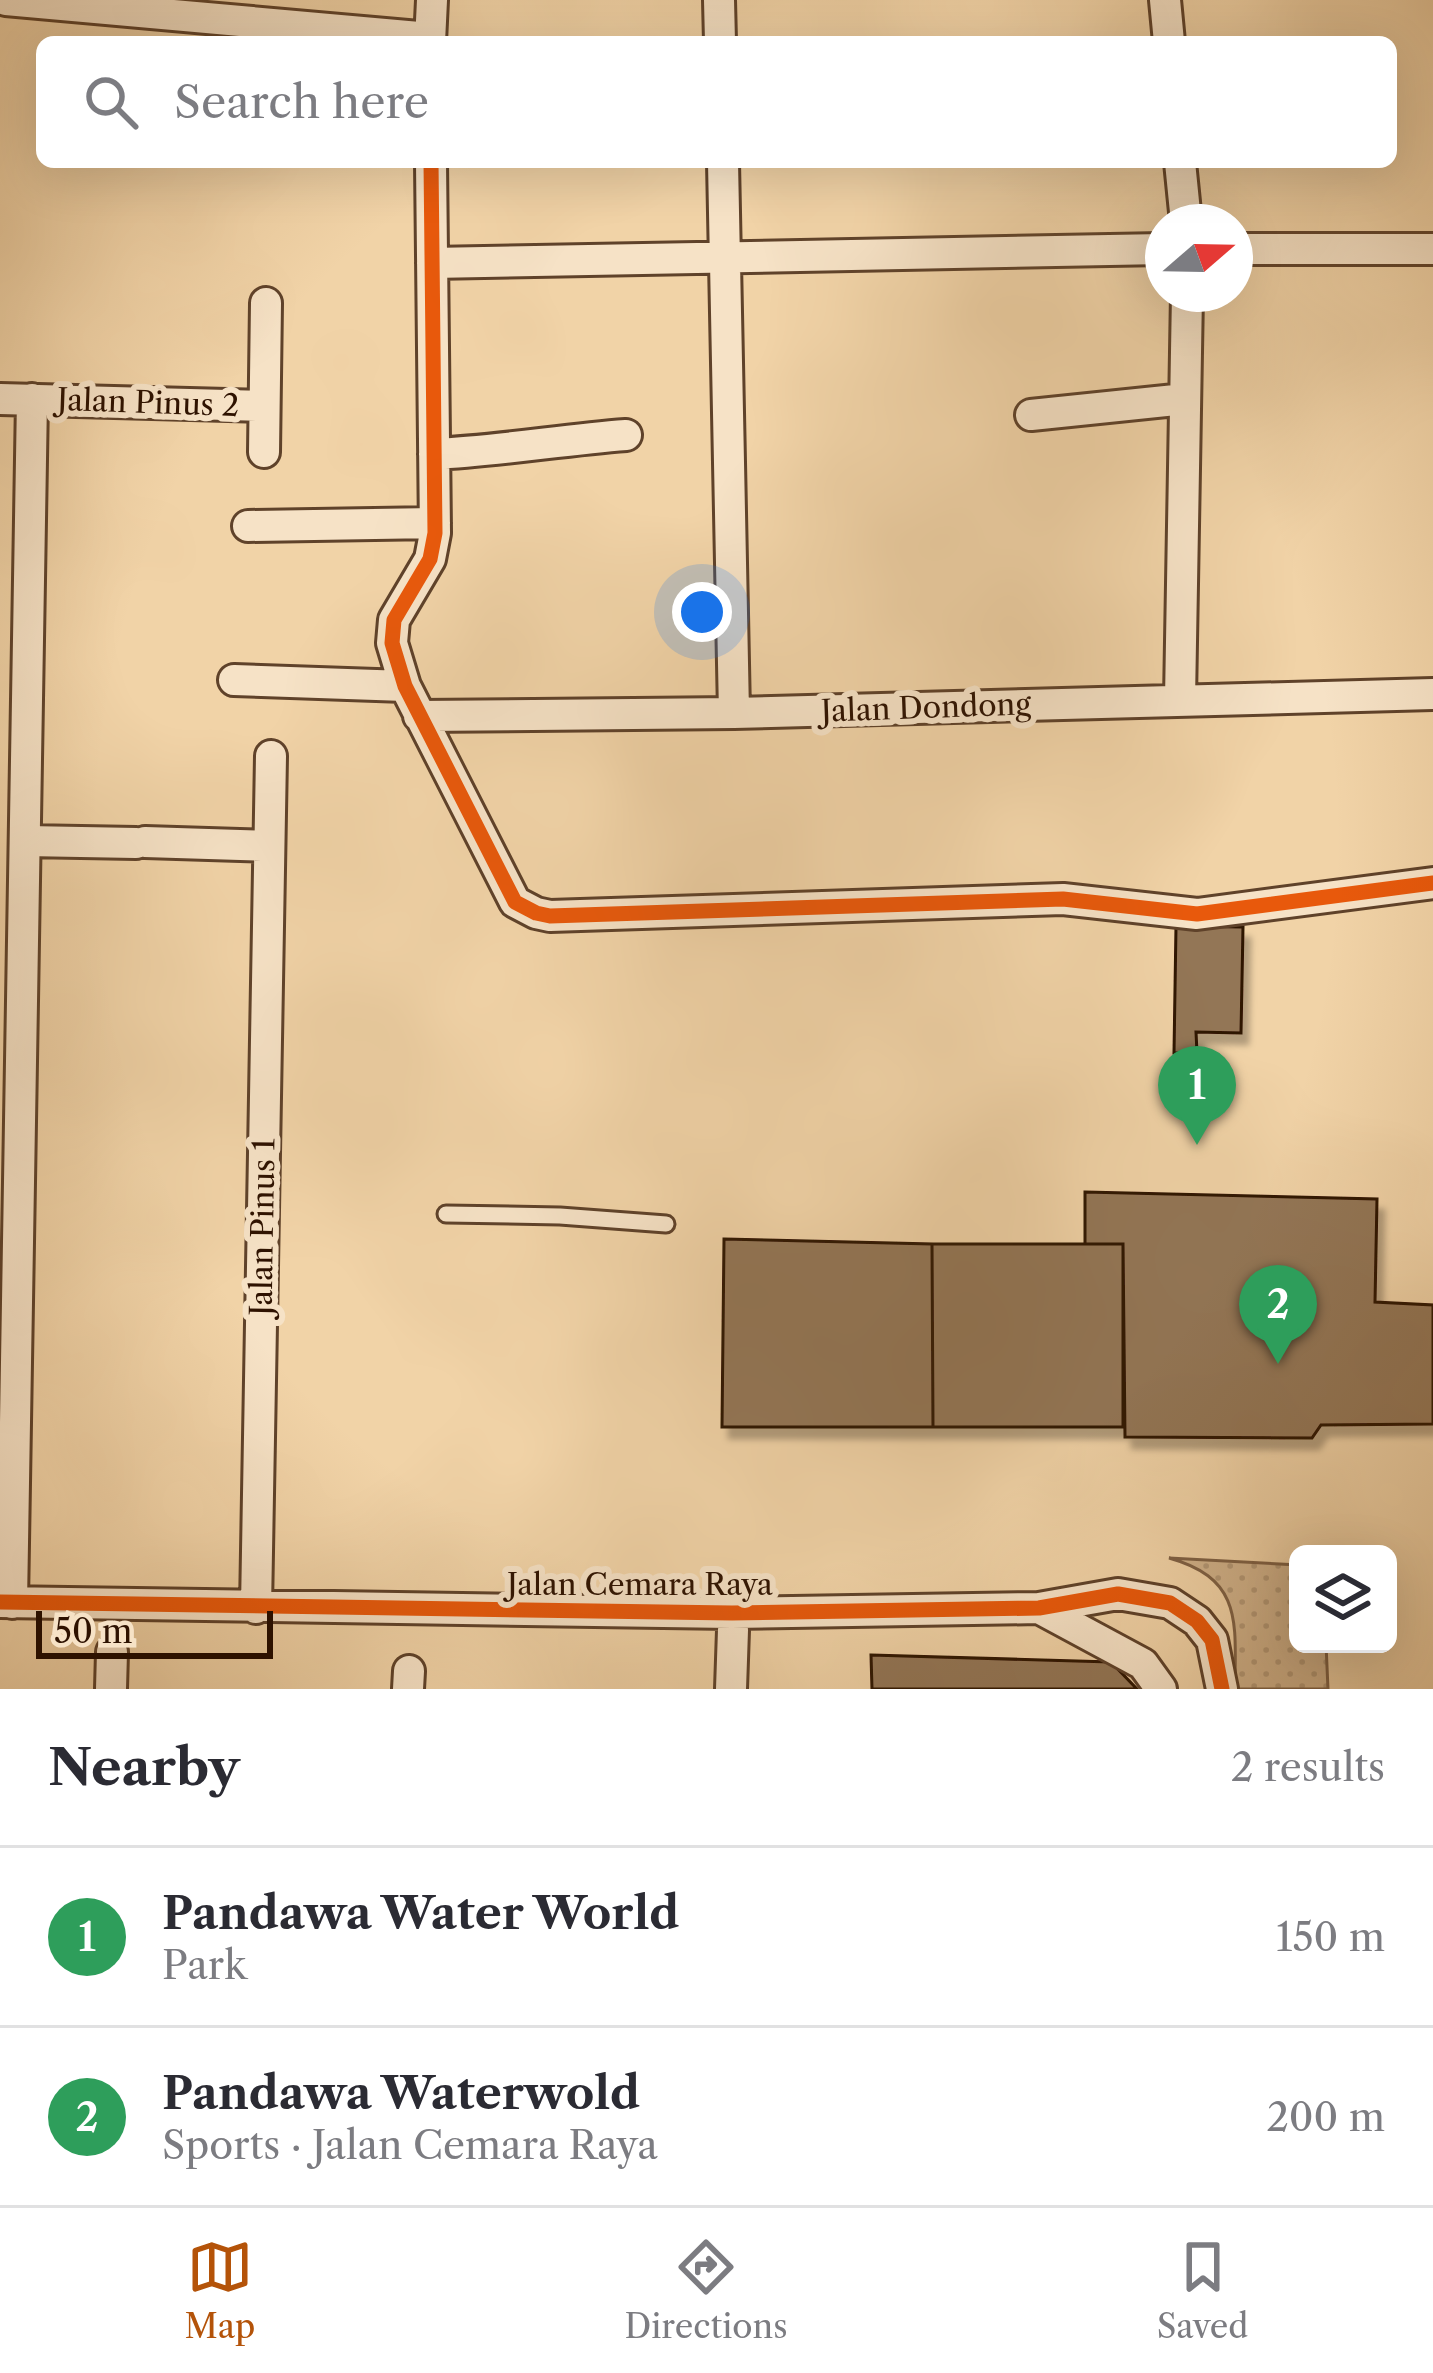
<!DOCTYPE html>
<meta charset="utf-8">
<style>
:root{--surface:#fff;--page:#f7f7f7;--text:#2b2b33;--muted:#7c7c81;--line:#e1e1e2;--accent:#b45309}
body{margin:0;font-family:"Libre Caslon Text",serif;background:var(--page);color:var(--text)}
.controls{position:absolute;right:36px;bottom:36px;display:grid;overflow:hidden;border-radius:18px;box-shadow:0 12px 48px #0002}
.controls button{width:108px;height:108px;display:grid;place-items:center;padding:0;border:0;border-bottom:3px solid var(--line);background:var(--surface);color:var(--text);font:60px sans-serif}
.compass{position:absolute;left:1145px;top:204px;width:108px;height:108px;border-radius:50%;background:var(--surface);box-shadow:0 12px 48px #0002;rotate:70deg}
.scale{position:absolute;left:36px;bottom:30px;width:237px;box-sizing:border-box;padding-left:12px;border:6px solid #2e1200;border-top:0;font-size:33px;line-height:42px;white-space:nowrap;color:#2e1200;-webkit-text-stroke:9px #f6e2c6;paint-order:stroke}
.you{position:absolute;left:702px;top:612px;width:42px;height:42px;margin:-30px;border:9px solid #fff;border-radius:50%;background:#1a73e8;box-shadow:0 0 0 18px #1a73e833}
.badge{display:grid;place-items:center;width:78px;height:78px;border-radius:50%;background:var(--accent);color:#fff;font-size:39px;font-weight:700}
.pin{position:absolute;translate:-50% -99px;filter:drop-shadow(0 3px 6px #0008)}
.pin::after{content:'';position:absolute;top:63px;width:42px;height:36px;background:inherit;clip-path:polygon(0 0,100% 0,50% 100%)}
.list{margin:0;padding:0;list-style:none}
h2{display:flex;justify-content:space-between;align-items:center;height:156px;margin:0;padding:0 48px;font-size:51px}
h2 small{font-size:39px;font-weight:400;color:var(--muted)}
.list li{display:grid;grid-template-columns:78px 1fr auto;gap:36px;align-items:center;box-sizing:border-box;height:180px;padding:0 48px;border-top:3px solid var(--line)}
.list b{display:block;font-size:45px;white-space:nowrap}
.list p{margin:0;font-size:39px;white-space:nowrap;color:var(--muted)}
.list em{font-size:39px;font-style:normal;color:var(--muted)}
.icon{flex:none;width:66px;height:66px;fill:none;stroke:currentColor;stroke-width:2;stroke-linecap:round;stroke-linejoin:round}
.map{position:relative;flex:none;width:1433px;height:1689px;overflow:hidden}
.search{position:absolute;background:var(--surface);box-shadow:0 12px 48px #0002;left:36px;right:36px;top:36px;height:132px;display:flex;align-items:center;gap:30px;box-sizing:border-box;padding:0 42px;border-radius:18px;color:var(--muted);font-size:45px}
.sheet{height:516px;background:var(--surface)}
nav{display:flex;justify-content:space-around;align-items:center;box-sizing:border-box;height:168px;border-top:3px solid var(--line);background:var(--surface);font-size:33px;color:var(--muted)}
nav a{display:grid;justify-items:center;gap:6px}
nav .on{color:var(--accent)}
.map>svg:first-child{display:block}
.park{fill:url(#park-dots);stroke:#7f6246;stroke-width:3}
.building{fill:#937657;stroke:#2e1200;stroke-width:3;filter:url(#shadow)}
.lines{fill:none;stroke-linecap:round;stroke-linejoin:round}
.lane-casing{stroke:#5f422a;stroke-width:21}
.street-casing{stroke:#5f422a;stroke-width:36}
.lane{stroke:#f6e2c6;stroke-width:15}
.street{stroke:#f6e2c6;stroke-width:30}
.cycleway-casing{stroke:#f6e2c6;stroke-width:22}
.cycleway{stroke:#e8590c;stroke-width:15}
.labels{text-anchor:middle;stroke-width:12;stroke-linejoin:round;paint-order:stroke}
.street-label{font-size:30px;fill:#2e1200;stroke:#f6e2c6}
</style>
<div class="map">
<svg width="1433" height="1689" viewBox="0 0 1433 1689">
<defs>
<pattern id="park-dots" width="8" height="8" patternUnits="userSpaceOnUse" patternTransform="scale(3)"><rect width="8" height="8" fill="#d0b28b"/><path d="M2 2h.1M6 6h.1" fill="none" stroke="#b39876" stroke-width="1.8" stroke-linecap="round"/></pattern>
<filter id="shadow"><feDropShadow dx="7" dy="11" stdDeviation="3" flood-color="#0004"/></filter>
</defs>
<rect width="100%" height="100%" fill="#f1d3a7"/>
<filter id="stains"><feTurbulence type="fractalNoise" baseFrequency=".00167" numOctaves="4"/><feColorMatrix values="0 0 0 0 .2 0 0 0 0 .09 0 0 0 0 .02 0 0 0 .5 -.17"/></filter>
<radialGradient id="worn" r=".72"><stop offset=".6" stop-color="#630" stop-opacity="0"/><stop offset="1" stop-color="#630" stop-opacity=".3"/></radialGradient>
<path class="park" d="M 1169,1558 L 1298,1565 L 1298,1644 L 1326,1644 L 1328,1689 L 1235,1689 C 1235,1624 1244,1579 1169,1558 Z"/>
<path class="building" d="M 1176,926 L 1243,927 L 1241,1033 L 1196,1032 L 1197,1053 L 1174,1053 Z
M 1085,1192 L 1377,1199 L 1375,1302 L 1433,1305 L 1433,1424 L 1321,1425 L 1312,1438 L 1125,1437 L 1123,1244 L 1085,1244 Z
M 724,1239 L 932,1244 L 933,1427 L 722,1427 Z
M 932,1244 L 1123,1244 L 1123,1427 L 933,1427 Z
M 871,1655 L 1111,1662 L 1137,1689 L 872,1689 Z"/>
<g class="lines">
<defs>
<path id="lane" d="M 446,1214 L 560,1216 L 666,1224"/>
<path id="street" d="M 6,0 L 430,38
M 719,0 L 720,42
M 1165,0 L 1169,42
M 430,42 L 432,0
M 431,162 L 435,533 L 430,559 L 394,620 L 392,643 L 405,686 L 515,902 L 536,913 L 550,916 L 1063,899 L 1197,914 L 1433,883
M 723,162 L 734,713
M 1180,162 L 1186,222
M 1235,249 L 1433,249
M 432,263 L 1163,249
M 0,399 L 263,406
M 1031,415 L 1185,399
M 264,452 L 266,303
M 434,454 C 499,451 561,440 626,435
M 248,526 L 435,523
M 234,680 L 405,686
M 1180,700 L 1187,294
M 419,716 L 734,713 L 1433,694
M 26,841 L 136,843
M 145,842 L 269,846
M 0,1602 L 732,1613 L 1039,1608 L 1118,1594 L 1170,1603 L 1197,1621 L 1212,1640 L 1222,1689
M 12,1603 L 32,399
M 256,1608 L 271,756
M 1039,1608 L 1143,1664 L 1161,1689
M 111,1689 L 112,1652
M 408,1689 L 409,1671
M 731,1689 L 733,1630"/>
</defs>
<use href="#lane" class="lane-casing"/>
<use href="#street" class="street-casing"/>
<use href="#lane" class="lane"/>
<use href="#street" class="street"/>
<defs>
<path id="cycleway" d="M 431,162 L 435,533 L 430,559 L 394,620 L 392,643 L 405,686 L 515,902 L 536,913 L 550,916 L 1063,899 L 1197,914 L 1433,883
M 0,1602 L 732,1613 L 1039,1608 L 1118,1594 L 1170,1603 L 1197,1621 L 1212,1640 L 1222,1689"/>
</defs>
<use href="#cycleway" class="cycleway-casing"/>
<use href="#cycleway" class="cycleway"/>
</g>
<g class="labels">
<g class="street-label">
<text transform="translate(148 403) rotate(2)" y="10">Jalan Pinus 2</text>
<text transform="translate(926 708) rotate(-2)" y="10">Jalan Dondong</text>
<text transform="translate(263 1227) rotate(-89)" y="10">Jalan Pinus 1</text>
<text x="640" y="1595">Jalan Cemara Raya</text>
</g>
</g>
<rect width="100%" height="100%" filter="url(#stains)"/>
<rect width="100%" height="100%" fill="url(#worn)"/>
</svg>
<div class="controls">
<button><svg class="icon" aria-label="layers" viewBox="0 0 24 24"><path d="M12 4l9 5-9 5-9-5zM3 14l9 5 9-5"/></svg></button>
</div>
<svg class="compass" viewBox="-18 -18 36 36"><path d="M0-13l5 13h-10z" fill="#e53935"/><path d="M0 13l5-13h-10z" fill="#7c7c81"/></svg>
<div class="scale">50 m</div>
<div class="you"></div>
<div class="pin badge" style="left:1197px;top:1145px;background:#2e9e5b">1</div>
<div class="pin badge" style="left:1278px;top:1364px;background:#2e9e5b">2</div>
<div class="search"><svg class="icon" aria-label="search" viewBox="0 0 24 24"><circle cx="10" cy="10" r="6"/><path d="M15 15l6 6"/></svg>Search here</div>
</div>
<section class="sheet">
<h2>Nearby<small>2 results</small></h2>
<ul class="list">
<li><span class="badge" style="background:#2e9e5b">1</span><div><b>Pandawa Water World</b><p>Park</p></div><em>150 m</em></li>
<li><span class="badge" style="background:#2e9e5b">2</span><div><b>Pandawa Waterwold</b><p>Sports · Jalan Cemara Raya</p></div><em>200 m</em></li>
</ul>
</section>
<nav>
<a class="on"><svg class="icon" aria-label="map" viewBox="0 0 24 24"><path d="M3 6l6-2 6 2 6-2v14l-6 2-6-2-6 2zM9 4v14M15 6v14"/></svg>Map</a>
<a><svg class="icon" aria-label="directions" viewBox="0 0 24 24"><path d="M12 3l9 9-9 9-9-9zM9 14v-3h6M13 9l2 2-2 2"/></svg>Directions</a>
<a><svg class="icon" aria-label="saved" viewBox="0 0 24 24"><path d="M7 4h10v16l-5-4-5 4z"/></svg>Saved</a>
</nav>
